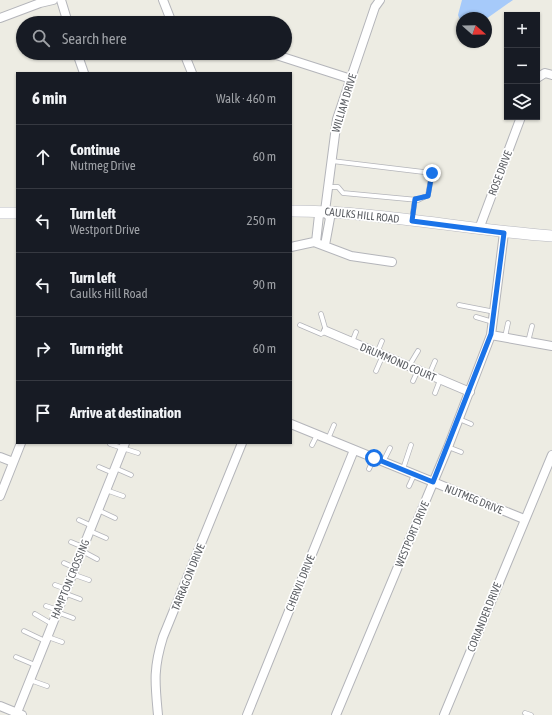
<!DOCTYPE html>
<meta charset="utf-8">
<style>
:root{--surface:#171b24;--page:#20242c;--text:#f1f3f6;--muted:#9ea1a6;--line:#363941}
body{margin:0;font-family:"Asap Condensed",sans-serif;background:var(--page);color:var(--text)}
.controls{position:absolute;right:12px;top:12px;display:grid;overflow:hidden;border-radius:0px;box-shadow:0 1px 3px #0004}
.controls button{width:36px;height:36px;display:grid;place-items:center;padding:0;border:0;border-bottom:1px solid var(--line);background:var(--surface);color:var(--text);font:20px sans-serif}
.compass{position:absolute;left:456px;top:12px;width:36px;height:36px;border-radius:50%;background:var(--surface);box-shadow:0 1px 3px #0004;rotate:110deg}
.stop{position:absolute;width:12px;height:12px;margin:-9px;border:3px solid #1a73e8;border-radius:50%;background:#fff}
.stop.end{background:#1a73e8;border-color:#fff;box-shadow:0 1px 4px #0008}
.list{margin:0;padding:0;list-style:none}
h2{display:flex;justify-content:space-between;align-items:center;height:52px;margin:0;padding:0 16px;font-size:17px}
h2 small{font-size:13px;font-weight:400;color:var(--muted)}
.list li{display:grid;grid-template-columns:26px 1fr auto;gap:12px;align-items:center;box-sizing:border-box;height:64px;padding:0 16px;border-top:1px solid var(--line)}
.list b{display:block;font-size:15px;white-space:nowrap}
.list p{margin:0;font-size:13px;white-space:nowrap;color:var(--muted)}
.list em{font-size:13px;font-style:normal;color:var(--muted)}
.icon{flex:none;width:22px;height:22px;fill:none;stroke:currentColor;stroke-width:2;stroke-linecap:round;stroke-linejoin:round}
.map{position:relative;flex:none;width:552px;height:715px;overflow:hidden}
.search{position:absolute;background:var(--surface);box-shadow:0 1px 3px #0004;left:16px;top:16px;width:276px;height:44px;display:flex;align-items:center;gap:10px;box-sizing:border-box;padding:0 14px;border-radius:22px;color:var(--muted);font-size:15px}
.panel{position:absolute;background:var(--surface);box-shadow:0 1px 3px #0004;left:16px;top:72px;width:276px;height:372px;border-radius:0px}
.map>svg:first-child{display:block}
.water{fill:#a6cafa}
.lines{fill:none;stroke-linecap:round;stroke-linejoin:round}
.service-casing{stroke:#b4b5ba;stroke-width:5.5}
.minor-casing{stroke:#b4b5ba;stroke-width:10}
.secondary-casing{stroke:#b7b8bf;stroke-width:12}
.service{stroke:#fff;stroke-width:4}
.minor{stroke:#fff;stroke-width:8}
.secondary{stroke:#fff;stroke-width:11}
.route{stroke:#1a73e8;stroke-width:5}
.labels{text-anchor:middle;stroke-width:3.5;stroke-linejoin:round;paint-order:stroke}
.street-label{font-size:11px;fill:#5b5e63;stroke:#fff}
</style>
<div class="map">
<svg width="552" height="715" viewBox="0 0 552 715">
<rect width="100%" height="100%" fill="#edece3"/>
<path class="water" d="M 462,0 L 513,0 L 486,19 L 462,18 L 462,25 L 458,15 Z"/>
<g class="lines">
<defs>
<path id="service" d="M 328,187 L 338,187 L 343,193 L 418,200 L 428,195 L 432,173 L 332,161
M 412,219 L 415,199
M 459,305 L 495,312
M 476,317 L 493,322
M 300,325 L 321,334 L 326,331 L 321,314
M 505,337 L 508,323
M 352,342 L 356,332
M 528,342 L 532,326
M 377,353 L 382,341
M 409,366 L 418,351
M 376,371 L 383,355
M 429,375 L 435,361
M 413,381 L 418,370
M 435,393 L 440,380
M 459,419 L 471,424
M 328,439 L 334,425
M 110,444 L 138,453
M 312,445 L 317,435
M 448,447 L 461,452
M 383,462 L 390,448
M 99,467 L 113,473
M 115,468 L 131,475
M 369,469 L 374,458
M 403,469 L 411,445
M 409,486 L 414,475
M 106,490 L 123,496
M 98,510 L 115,518
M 79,520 L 92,526
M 90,531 L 106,538
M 71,542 L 83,547
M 82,551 L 97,559
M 64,563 L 75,568
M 72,574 L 89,580
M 55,585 L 66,589
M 64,593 L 80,599
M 46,606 L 58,610
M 57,612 L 73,618
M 35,614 L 52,624
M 24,631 L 45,641
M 48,637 L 62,642
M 16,657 L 35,665
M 30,680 L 47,686
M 525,713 L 531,715"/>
<path id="minor" d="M 61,0 L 68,23
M 163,0 L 172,23
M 0,18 L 40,3 L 53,0
M 77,53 L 84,73
M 184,53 L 192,73
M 270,53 L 351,79
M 185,56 L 193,53
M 537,78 L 545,73 L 552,75
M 325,211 L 337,119 L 375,7 L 380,0
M 325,211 L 330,218 L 325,245
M 479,229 L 521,117
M 316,242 L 319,215 L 325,211
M 291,247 L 314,242 L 351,256 L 392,262
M 326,331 L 470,392
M 491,335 L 552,346
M 291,424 L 524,519
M 0,457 L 13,462
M 0,496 L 21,443
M 0,706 L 22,715
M 16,715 L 125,443
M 158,715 C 155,683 153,669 163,637 L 242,443
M 247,715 L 354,450
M 336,715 L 448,447 L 491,335 L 504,233
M 444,715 L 552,455"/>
<path id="secondary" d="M 291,211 C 378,211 465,230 552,236
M 0,213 L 17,213"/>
</defs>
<use href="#service" class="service-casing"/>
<use href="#minor" class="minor-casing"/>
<use href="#secondary" class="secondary-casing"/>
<use href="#service" class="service"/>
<use href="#minor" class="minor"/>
<use href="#secondary" class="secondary"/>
</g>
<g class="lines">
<path class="route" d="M 374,458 L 433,482 L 491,334 L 504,233 L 412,221 L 415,199 L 428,196 L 432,173"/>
</g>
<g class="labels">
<g class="street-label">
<text transform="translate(344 103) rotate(-73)" y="4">WILLIAM DRIVE</text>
<text transform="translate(500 173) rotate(-69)" y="4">ROSE DRIVE</text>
<text transform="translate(362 215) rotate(6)" y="4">CAULKS HILL ROAD</text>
<text transform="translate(398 362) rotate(23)" y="4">DRUMMOND COURT</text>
<text transform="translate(474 499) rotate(22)" y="4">NUTMEG DRIVE</text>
<text transform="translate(412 534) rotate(-67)" y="4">WESTPORT DRIVE</text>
<text transform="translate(188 577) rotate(-68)" y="4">TARRAGON DRIVE</text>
<text transform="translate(70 579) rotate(-68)" y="4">HAMPTON CROSSING</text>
<text transform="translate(300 583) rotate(-68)" y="4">CHERVIL DRIVE</text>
<text transform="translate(484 617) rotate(-68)" y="4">CORIANDER DRIVE</text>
</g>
</g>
</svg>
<div class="controls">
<button>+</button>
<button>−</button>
<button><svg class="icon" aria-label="layers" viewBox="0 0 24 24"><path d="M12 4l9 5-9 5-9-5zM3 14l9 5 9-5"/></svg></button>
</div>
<svg class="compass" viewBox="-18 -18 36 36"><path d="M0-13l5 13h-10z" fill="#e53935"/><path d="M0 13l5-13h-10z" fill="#9ea1a6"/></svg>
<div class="stop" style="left:374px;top:458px"></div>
<div class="stop end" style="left:432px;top:173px"></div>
<div class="search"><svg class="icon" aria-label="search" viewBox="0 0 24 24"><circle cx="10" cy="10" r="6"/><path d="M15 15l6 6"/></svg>Search here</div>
<section class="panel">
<h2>6 min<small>Walk · 460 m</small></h2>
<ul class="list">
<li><svg class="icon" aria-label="ahead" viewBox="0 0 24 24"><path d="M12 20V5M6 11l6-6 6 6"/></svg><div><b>Continue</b><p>Nutmeg Drive</p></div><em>60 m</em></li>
<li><svg class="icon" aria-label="left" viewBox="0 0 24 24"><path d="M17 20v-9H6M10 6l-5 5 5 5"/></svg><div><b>Turn left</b><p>Westport Drive</p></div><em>250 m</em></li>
<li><svg class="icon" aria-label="left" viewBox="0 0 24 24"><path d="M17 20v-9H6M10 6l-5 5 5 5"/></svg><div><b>Turn left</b><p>Caulks Hill Road</p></div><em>90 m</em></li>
<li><svg class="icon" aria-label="right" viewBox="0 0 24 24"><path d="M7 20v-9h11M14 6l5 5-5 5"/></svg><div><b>Turn right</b></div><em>60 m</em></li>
<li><svg class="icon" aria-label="arrive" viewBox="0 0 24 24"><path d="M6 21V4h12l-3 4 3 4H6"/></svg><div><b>Arrive at destination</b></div></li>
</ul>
</section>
</div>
